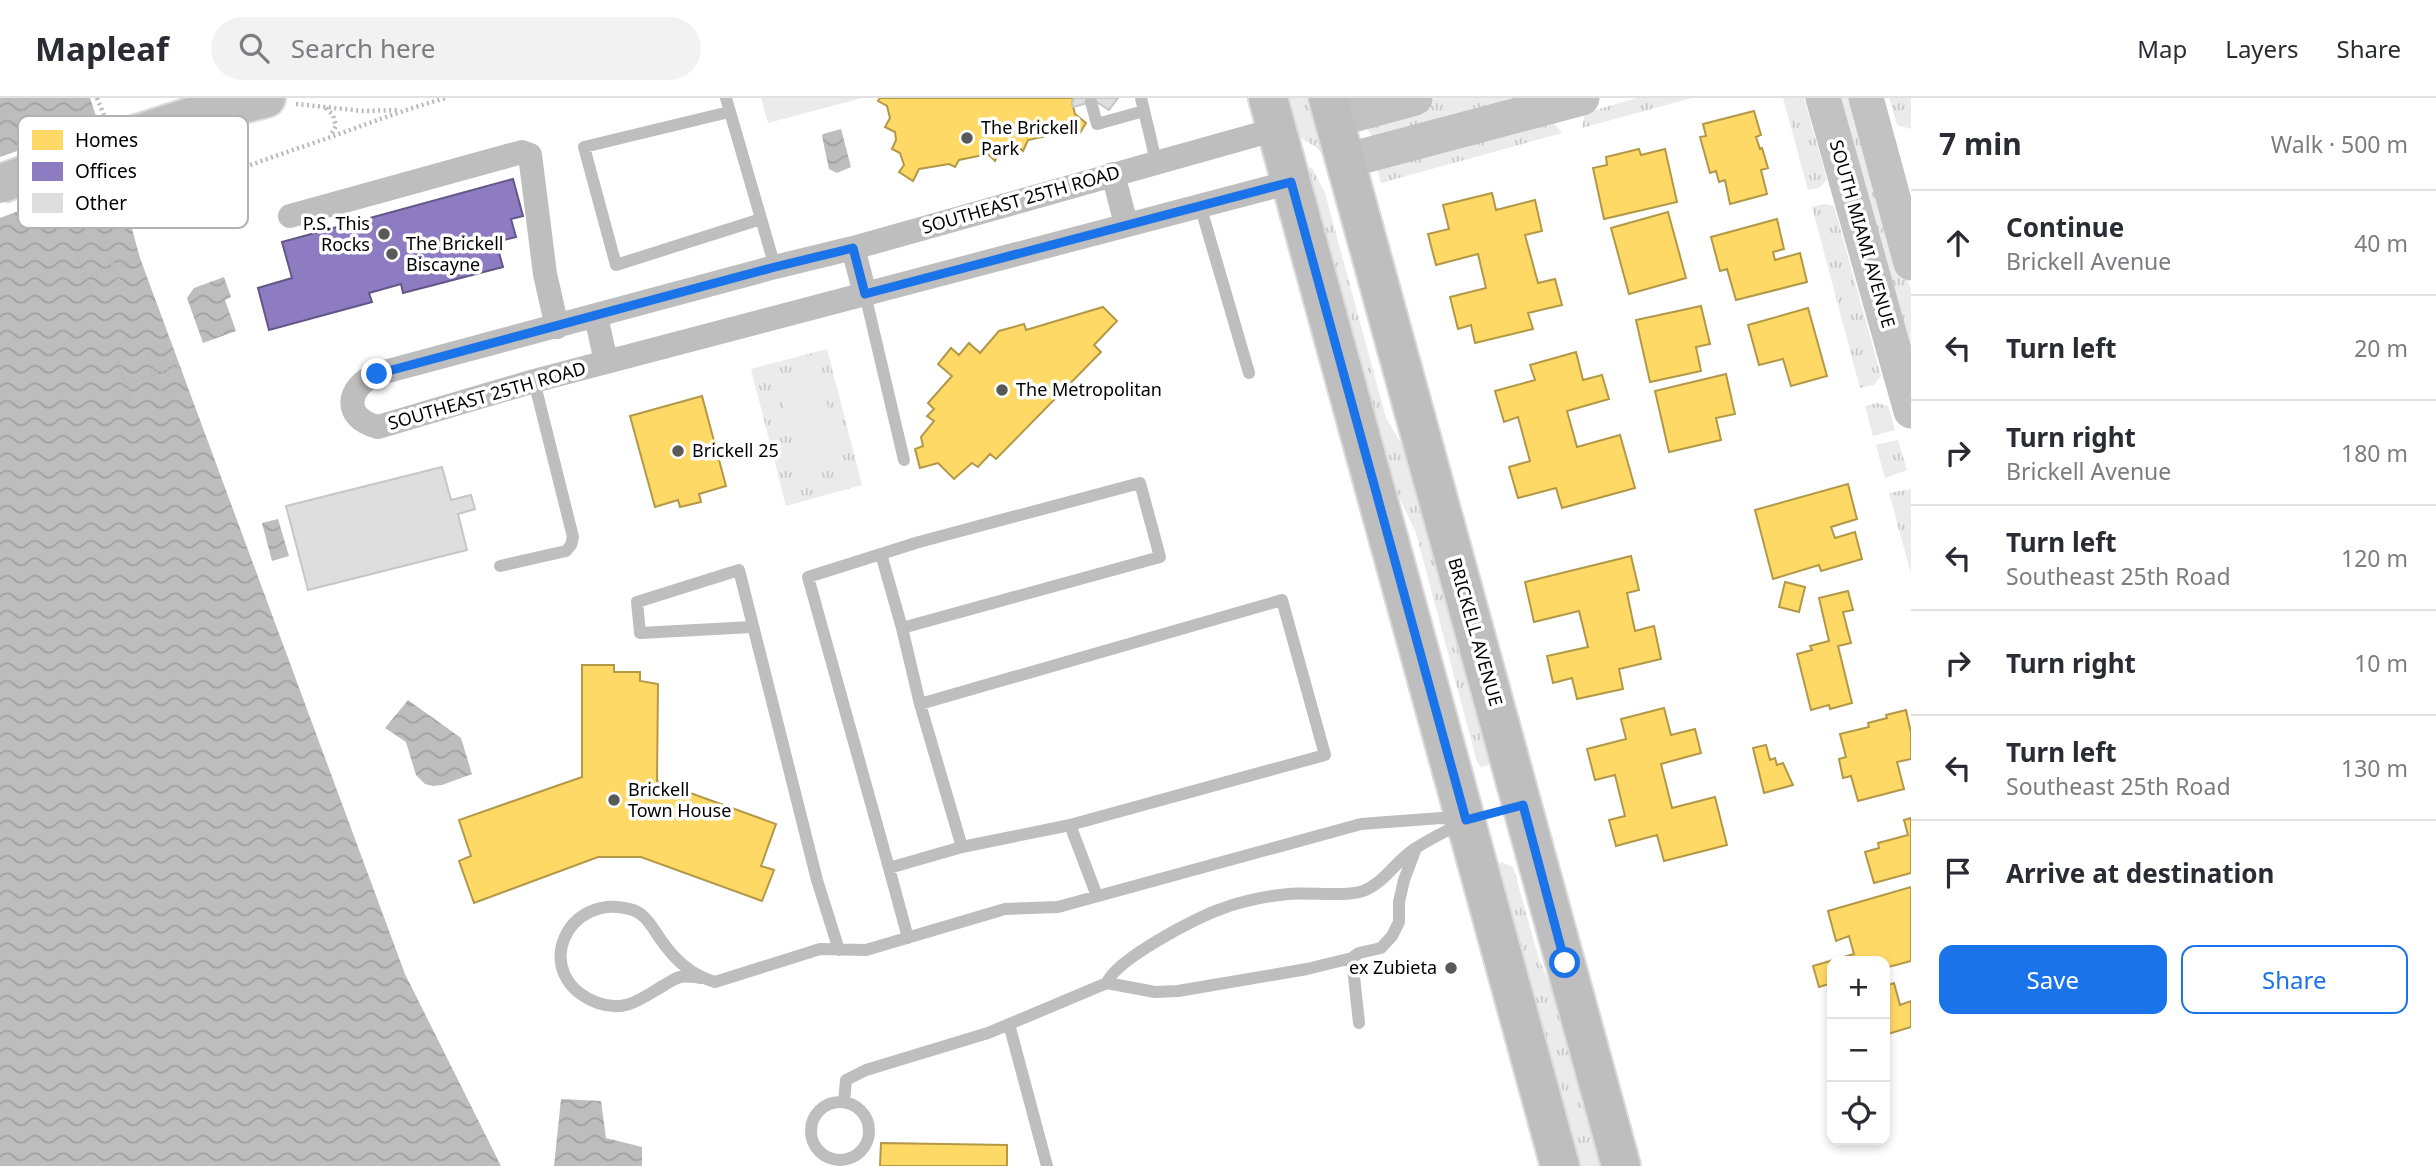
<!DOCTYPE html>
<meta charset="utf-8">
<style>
:root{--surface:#fff;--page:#f2f2f3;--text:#2b2b33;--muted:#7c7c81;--line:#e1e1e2;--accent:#1a73e8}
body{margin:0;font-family:"Noto Sans",sans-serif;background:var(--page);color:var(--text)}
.controls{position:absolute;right:21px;bottom:21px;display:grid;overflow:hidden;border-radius:14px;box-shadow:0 4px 10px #0003}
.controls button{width:63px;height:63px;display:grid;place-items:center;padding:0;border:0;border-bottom:2px solid var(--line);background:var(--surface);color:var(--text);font:35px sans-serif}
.stop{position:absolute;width:21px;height:21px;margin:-16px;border:5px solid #1a73e8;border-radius:50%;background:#fff}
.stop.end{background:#1a73e8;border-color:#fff;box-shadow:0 2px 7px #0008}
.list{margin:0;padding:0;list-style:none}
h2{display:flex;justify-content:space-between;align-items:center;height:91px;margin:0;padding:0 28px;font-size:30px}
h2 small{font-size:23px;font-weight:400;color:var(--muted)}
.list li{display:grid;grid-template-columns:46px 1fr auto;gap:21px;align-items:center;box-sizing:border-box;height:105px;padding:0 28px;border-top:2px solid var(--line)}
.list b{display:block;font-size:26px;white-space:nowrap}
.list p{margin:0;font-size:23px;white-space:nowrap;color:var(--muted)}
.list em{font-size:23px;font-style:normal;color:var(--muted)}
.actions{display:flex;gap:14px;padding:21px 28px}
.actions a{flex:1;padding:16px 0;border:2px solid var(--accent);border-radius:14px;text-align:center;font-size:24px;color:var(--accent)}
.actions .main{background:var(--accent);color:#fff}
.icon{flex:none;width:38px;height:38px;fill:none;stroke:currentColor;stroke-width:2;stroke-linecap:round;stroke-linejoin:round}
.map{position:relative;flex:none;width:1911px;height:1068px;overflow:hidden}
header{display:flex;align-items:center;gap:42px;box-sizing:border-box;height:98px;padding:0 35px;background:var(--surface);border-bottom:2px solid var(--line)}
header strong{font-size:33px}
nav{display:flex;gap:38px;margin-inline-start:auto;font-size:24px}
.search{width:490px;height:63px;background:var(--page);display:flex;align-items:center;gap:18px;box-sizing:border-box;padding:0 24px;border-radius:38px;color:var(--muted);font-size:26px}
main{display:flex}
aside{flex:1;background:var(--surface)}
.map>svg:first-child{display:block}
.grass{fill:url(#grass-tufts)}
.pitch{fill:#ebebeb}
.water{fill:url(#water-waves)}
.pier{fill:#fff}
.homes{fill:#ffd966;stroke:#b29847;stroke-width:2}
.offices{fill:#8e7cc3;stroke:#635788;stroke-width:2}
.building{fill:#dedede;stroke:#c6c6c6;stroke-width:2}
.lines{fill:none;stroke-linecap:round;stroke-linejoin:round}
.primary-casing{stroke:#dbdbdb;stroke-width:42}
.path{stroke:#b9b9b9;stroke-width:4.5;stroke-dasharray:2 3.5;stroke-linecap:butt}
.lane{stroke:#bebebe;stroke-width:12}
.street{stroke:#bebebe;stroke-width:24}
.secondary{stroke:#c2c2c2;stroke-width:35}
.primary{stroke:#bebebe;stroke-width:38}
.primary-bridge-casing{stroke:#dbdbdb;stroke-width:42;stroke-linecap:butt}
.primary-bridge{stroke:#bebebe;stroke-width:38}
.route{stroke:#1a73e8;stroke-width:9}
.poi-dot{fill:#595959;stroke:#fff;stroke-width:2.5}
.labels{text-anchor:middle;stroke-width:7;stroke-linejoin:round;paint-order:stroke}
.poi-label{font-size:18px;fill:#000;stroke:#fff;text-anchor:start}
.street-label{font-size:18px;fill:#000;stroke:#fff}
.key{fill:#fff;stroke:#b2b2b2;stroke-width:2}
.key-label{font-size:19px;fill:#000}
</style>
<header>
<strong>Mapleaf</strong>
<div class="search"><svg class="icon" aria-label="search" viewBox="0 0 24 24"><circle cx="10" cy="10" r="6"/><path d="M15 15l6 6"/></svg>Search here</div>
<nav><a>Map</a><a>Layers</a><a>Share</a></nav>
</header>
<main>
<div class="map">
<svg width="1911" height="1068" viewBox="0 0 1911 1068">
<defs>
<pattern id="grass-tufts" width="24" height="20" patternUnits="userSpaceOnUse" patternTransform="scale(1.75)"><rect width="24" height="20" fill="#ebebeb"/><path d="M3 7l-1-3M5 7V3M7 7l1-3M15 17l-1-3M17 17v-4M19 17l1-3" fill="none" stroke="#c8c8c8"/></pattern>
<pattern id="water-waves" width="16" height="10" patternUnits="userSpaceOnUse" patternTransform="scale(1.75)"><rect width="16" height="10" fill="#bdbdbd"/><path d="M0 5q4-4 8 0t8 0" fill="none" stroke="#a1a1a1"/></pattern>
</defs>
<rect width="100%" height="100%" fill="#fff"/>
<path class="grass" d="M 1283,0 L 1306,0 L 1325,59 L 1317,50 L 1292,34 Z
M 1437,0 L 1537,0 L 1375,42 L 1368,32 L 1368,26 L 1377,15 Z
M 1637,0 L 1692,0 L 1582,30 L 1585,15 Z
M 1783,0 L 1804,0 L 1827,82 L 1819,90 L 1808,92 Z
M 1835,0 L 1859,0 L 1911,192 L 1911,265 Z
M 1889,0 L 1911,0 L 1911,31 L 1897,27 Z
M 1552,23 L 1562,35 L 1381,85 L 1376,68 Z
M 1307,69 L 1312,70 L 1325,95 L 1386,320 L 1412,364 L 1491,658 L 1490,664 L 1487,668 L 1481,669 L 1477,664 L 1416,435 L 1383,365 Z
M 1824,106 L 1834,108 L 1881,278 L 1874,287 L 1860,290 L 1812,109 Z
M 827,251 L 862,387 L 786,408 L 751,271 Z
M 1877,305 L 1888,308 L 1895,332 L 1873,338 L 1865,308 Z
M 1898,342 L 1907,372 L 1885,380 L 1876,347 Z
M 1911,391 L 1911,476 L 1889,395 Z
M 1501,764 L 1513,769 L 1539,861 L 1560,910 L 1603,1068 L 1575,1068 L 1497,769 Z"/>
<path class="pitch" d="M 761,0 L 862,0 L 768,25 Z
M 819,276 L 843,363 L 802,374 L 779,287 Z"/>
<path class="water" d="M 0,0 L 90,0 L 123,98 L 140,160 L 405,876 L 501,1068 L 0,1068 Z
M 841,31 L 851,69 L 837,75 L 829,71 L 822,38 L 823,36 Z
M 224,179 L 231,199 L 225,202 L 236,233 L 203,245 L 187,200 L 194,190 Z
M 278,421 L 289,458 L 272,463 L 262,425 Z
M 408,602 L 461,640 L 472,676 L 442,687 L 433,688 L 425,686 L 416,677 L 406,644 L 385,630 Z
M 561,1001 L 601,1003 L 606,1040 L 642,1049 L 642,1068 L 554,1068 Z"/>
<path class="pier" d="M 102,23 L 119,75 L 0,120 L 0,59 Z"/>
<path class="homes" d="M 880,0 L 1074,0 L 1072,4 L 1075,16 L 1086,25 L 1078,38 L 1070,33 L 1028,42 L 1023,53 L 1016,47 L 1001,50 L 995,63 L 988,56 L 959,62 L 955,69 L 949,66 L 919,71 L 913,83 L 899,74 L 904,67 L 900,55 L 892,51 L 896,42 L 895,34 L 885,29 L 890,20 L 887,8 L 878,3 Z
M 1754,13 L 1761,37 L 1756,39 L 1760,51 L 1762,50 L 1768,70 L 1761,72 L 1767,96 L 1730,106 L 1725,82 L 1719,84 L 1716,73 L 1710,75 L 1700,39 L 1706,38 L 1703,26 Z
M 1639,51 L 1641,57 L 1665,51 L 1677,104 L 1604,121 L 1593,70 L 1607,67 L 1606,59 Z
M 1492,95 L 1496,112 L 1535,102 L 1542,133 L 1525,137 L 1538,185 L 1555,181 L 1562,207 L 1528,215 L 1533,231 L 1475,245 L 1471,227 L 1458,231 L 1450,199 L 1486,190 L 1478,156 L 1436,167 L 1428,136 L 1449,131 L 1443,107 Z
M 1668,114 L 1686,180 L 1629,196 L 1611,130 Z
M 1777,121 L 1784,151 L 1773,154 L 1775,162 L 1800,155 L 1807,184 L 1736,202 L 1727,171 L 1720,173 L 1711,139 Z
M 1701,208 L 1710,246 L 1696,249 L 1701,273 L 1650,284 L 1636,222 Z
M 1103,209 L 1117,223 L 1094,247 L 1101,254 L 996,361 L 990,356 L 978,369 L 972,365 L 954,381 L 938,365 L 920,370 L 915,351 L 923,348 L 921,339 L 934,323 L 927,318 L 934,311 L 928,305 L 952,278 L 938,266 L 951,250 L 959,257 L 969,245 L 980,255 L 999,233 L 1024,226 L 1026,232 Z
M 1808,210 L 1827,278 L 1791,288 L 1783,261 L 1759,267 L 1748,227 Z
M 1576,254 L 1583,282 L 1602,277 L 1609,301 L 1567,313 L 1577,349 L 1620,337 L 1635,390 L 1562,410 L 1556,390 L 1518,400 L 1509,369 L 1530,363 L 1518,319 L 1504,324 L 1495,293 L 1535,282 L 1530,267 Z
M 1726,276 L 1735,316 L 1716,320 L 1721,342 L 1669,354 L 1655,293 Z
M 702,298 L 726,388 L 699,396 L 701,404 L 680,409 L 678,402 L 655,409 L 630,318 Z
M 1848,386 L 1857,421 L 1831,429 L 1835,440 L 1855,434 L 1862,461 L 1821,473 L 1819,467 L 1773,481 L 1755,412 Z
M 1631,458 L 1639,492 L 1627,495 L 1635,533 L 1654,528 L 1661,561 L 1619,571 L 1623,591 L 1577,601 L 1572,580 L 1553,585 L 1547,558 L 1588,549 L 1579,513 L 1534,524 L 1525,484 Z
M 1785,484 L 1805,489 L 1799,514 L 1779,509 Z
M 1848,493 L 1853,512 L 1843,514 L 1851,545 L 1838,548 L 1852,605 L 1830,611 L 1829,607 L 1811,612 L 1797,556 L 1812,552 L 1810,548 L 1829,543 L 1819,500 Z
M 582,567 L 614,567 L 614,574 L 640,574 L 640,583 L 658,586 L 657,683 L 776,726 L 761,768 L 774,772 L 762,803 L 641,759 L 598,759 L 474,805 L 459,763 L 471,758 L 459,722 L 582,679 Z
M 1664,610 L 1671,637 L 1695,631 L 1701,655 L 1661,666 L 1672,710 L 1715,699 L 1727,747 L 1664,763 L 1657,737 L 1616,748 L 1609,722 L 1625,718 L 1615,677 L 1595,682 L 1587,651 L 1626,641 L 1621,621 Z
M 1906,612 L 1911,635 L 1911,661 L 1897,664 L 1904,691 L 1858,703 L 1851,678 L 1843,680 L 1839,661 L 1846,659 L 1840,636 L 1869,629 L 1868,625 L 1887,620 L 1886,617 Z
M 1766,647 L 1770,662 L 1775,660 L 1777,667 L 1783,665 L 1793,687 L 1764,695 L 1753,650 Z
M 1911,720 L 1911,775 L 1874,785 L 1865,754 L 1879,750 L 1878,745 L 1908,737 L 1904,722 Z
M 1911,789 L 1911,863 L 1885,870 L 1885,863 L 1832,863 L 1832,885 L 1819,889 L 1813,868 L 1854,856 L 1849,838 L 1836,843 L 1828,813 Z
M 1894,885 L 1900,907 L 1911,903 L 1911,929 L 1885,937 L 1885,888 Z
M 881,1045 L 1007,1047 L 1007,1068 L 880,1068 Z"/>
<path class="offices" d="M 513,81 L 523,118 L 511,121 L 516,139 L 496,144 L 503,169 L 403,195 L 401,186 L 369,195 L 372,204 L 269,232 L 258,190 L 292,180 L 282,144 Z"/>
<path class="building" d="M 1074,0 L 1118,0 L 1109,12 L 1095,3 L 1073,9 L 1072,4 Z
M 442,369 L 451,402 L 471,397 L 475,411 L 458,416 L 467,452 L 308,492 L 286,408 Z"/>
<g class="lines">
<defs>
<path id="primary" d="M 1268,0 L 1560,1068
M 1328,0 L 1621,1068
M 137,36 L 187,20 L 266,0"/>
</defs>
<use href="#primary" class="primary-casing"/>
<path class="path" d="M 97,0 L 104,17
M 296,6 L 364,13 L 399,12
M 326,10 L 333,17 L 336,28 L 330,38
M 123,72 C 130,90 150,103 169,103 C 193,104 210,82 232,74 C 263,62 296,51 328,40 C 367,26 406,11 446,0
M 105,144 L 122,193
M 76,154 L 94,204
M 85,179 L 140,160
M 147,255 L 162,299
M 118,264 L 134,311
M 125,286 L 179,267"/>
<path class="lane" d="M 726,0 L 775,169
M 1141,0 L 1156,63
M 1091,4 L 1097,26 L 1144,13
M 729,14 L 584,49 L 616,167 L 761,121
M 1200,107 L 1249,275
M 865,196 L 904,362
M 881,456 L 902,530
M 500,468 L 566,453 L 571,447 L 573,439 L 534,283
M 752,529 L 640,535 L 637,504 L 739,472 L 817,782 L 839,852
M 920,606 L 962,749
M 1070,727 L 1325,657 L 1282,502 L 920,606 L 902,530 L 1160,459 L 1140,385 L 919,444 L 808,479 L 889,770 L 962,749 L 1070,727 L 1097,798
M 889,770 L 908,840
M 701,880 C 694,879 686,878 680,879 C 675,880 670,884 666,886 C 642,900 626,915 598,905 C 528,879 566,791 633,812 C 647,817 653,831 661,842 C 675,862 691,877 715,884 L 820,851 L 866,852 L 1005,811 L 1058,809 L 1361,726 L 1441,720 L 1462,722
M 1107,885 C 1115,862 1197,819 1221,811 C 1242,803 1267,798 1289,796 C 1308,794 1347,799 1363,793 C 1385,785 1396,762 1416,750 C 1431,740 1447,733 1463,724
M 1359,925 L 1352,860 L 1359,855 L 1381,850 L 1392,838 L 1399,824 L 1399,804 L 1404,782 L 1416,750
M 1009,926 L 1047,1068
M811 1033a29 29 0 1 1 58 0a29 29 0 1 1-58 0Z
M 844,1004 L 846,982 L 866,972 L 988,935 L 1107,885 L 1155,894 L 1178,893 L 1307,871 L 1352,860"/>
<path class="street" d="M 1277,31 L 853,150 L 775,169 L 377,276 C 346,289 342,320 378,329 L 534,283 L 1291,84
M 1113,76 L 1126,126
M 290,118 L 522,54 L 530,57 L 545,176 L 557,229
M 853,150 L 865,196
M 596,218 L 606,264"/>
<path class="secondary" d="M 1823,0 L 1911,313
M 1866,0 L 1911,165
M 1334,22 L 1415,0
M 1345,63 L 1582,0"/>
<use href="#primary" class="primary"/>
<defs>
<path id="primary-bridge" d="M 0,86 L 137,36"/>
</defs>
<use href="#primary-bridge" class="primary-bridge-casing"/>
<use href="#primary-bridge" class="primary-bridge"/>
</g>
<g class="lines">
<path class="route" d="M 377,276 L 775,169 L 853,150 L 865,196 L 1291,84 L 1466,722 L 1523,707 L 1565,865"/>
</g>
<g class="poi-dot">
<circle cx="967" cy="40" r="7"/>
<circle cx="384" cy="136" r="7"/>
<circle cx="392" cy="156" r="7"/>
<circle cx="1002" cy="292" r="7"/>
<circle cx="678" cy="353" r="7"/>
<circle cx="614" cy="702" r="7"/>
<circle cx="1451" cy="870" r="7"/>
</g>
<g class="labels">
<g class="poi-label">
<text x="981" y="36">The Brickell<tspan x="981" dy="21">Park</tspan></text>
<text x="370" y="132" text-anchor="end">P.S. This<tspan x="370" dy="21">Rocks</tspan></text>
<text x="406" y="152">The Brickell<tspan x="406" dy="21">Biscayne</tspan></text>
<text x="1016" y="298">The Metropolitan</text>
<text x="692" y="359">Brickell 25</text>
<text x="628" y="698">Brickell<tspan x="628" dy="21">Town House</tspan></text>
<text x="1437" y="876" text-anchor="end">ex Zubieta</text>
</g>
<g class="street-label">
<text transform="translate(1021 102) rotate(-16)" y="6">SOUTHEAST 25TH ROAD</text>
<text transform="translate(1862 136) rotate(74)" y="6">SOUTH MIAMI AVENUE</text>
<text transform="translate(487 298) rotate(-16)" y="6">SOUTHEAST 25TH ROAD</text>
<text transform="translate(1475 534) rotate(74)" y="6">BRICKELL AVENUE</text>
</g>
</g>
<rect x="18" y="18" width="230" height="112" rx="10" class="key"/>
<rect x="32" y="32" width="31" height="20" fill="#ffd966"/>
<rect x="32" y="64" width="31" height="19" fill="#8e7cc3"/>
<rect x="32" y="95" width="31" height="20" fill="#dedede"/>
<g class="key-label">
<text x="75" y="49">Homes</text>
<text x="75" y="80">Offices</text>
<text x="75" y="112">Other</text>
</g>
</svg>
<div class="controls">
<button>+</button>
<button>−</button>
<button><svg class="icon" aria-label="locate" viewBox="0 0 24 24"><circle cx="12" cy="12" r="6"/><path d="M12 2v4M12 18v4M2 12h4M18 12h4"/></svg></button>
</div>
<div class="stop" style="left:1565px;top:865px"></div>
<div class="stop end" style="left:377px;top:276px"></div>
</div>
<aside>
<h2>7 min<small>Walk · 500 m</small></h2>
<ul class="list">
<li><svg class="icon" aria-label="ahead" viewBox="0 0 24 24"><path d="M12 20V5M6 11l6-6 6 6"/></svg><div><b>Continue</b><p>Brickell Avenue</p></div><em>40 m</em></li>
<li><svg class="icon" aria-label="left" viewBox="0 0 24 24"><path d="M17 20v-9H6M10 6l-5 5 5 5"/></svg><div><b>Turn left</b></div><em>20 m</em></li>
<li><svg class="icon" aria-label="right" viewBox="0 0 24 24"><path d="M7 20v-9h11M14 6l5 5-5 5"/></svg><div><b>Turn right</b><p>Brickell Avenue</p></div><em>180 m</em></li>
<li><svg class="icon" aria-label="left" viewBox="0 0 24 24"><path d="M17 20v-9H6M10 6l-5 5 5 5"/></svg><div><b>Turn left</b><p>Southeast 25th Road</p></div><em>120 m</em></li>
<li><svg class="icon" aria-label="right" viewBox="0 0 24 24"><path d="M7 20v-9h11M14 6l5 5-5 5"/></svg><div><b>Turn right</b></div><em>10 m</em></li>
<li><svg class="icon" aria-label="left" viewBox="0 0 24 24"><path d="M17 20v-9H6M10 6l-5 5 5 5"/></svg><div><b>Turn left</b><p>Southeast 25th Road</p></div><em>130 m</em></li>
<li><svg class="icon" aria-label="arrive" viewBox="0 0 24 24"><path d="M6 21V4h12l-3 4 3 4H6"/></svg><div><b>Arrive at destination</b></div></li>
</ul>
<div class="actions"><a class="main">Save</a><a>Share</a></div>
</aside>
</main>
